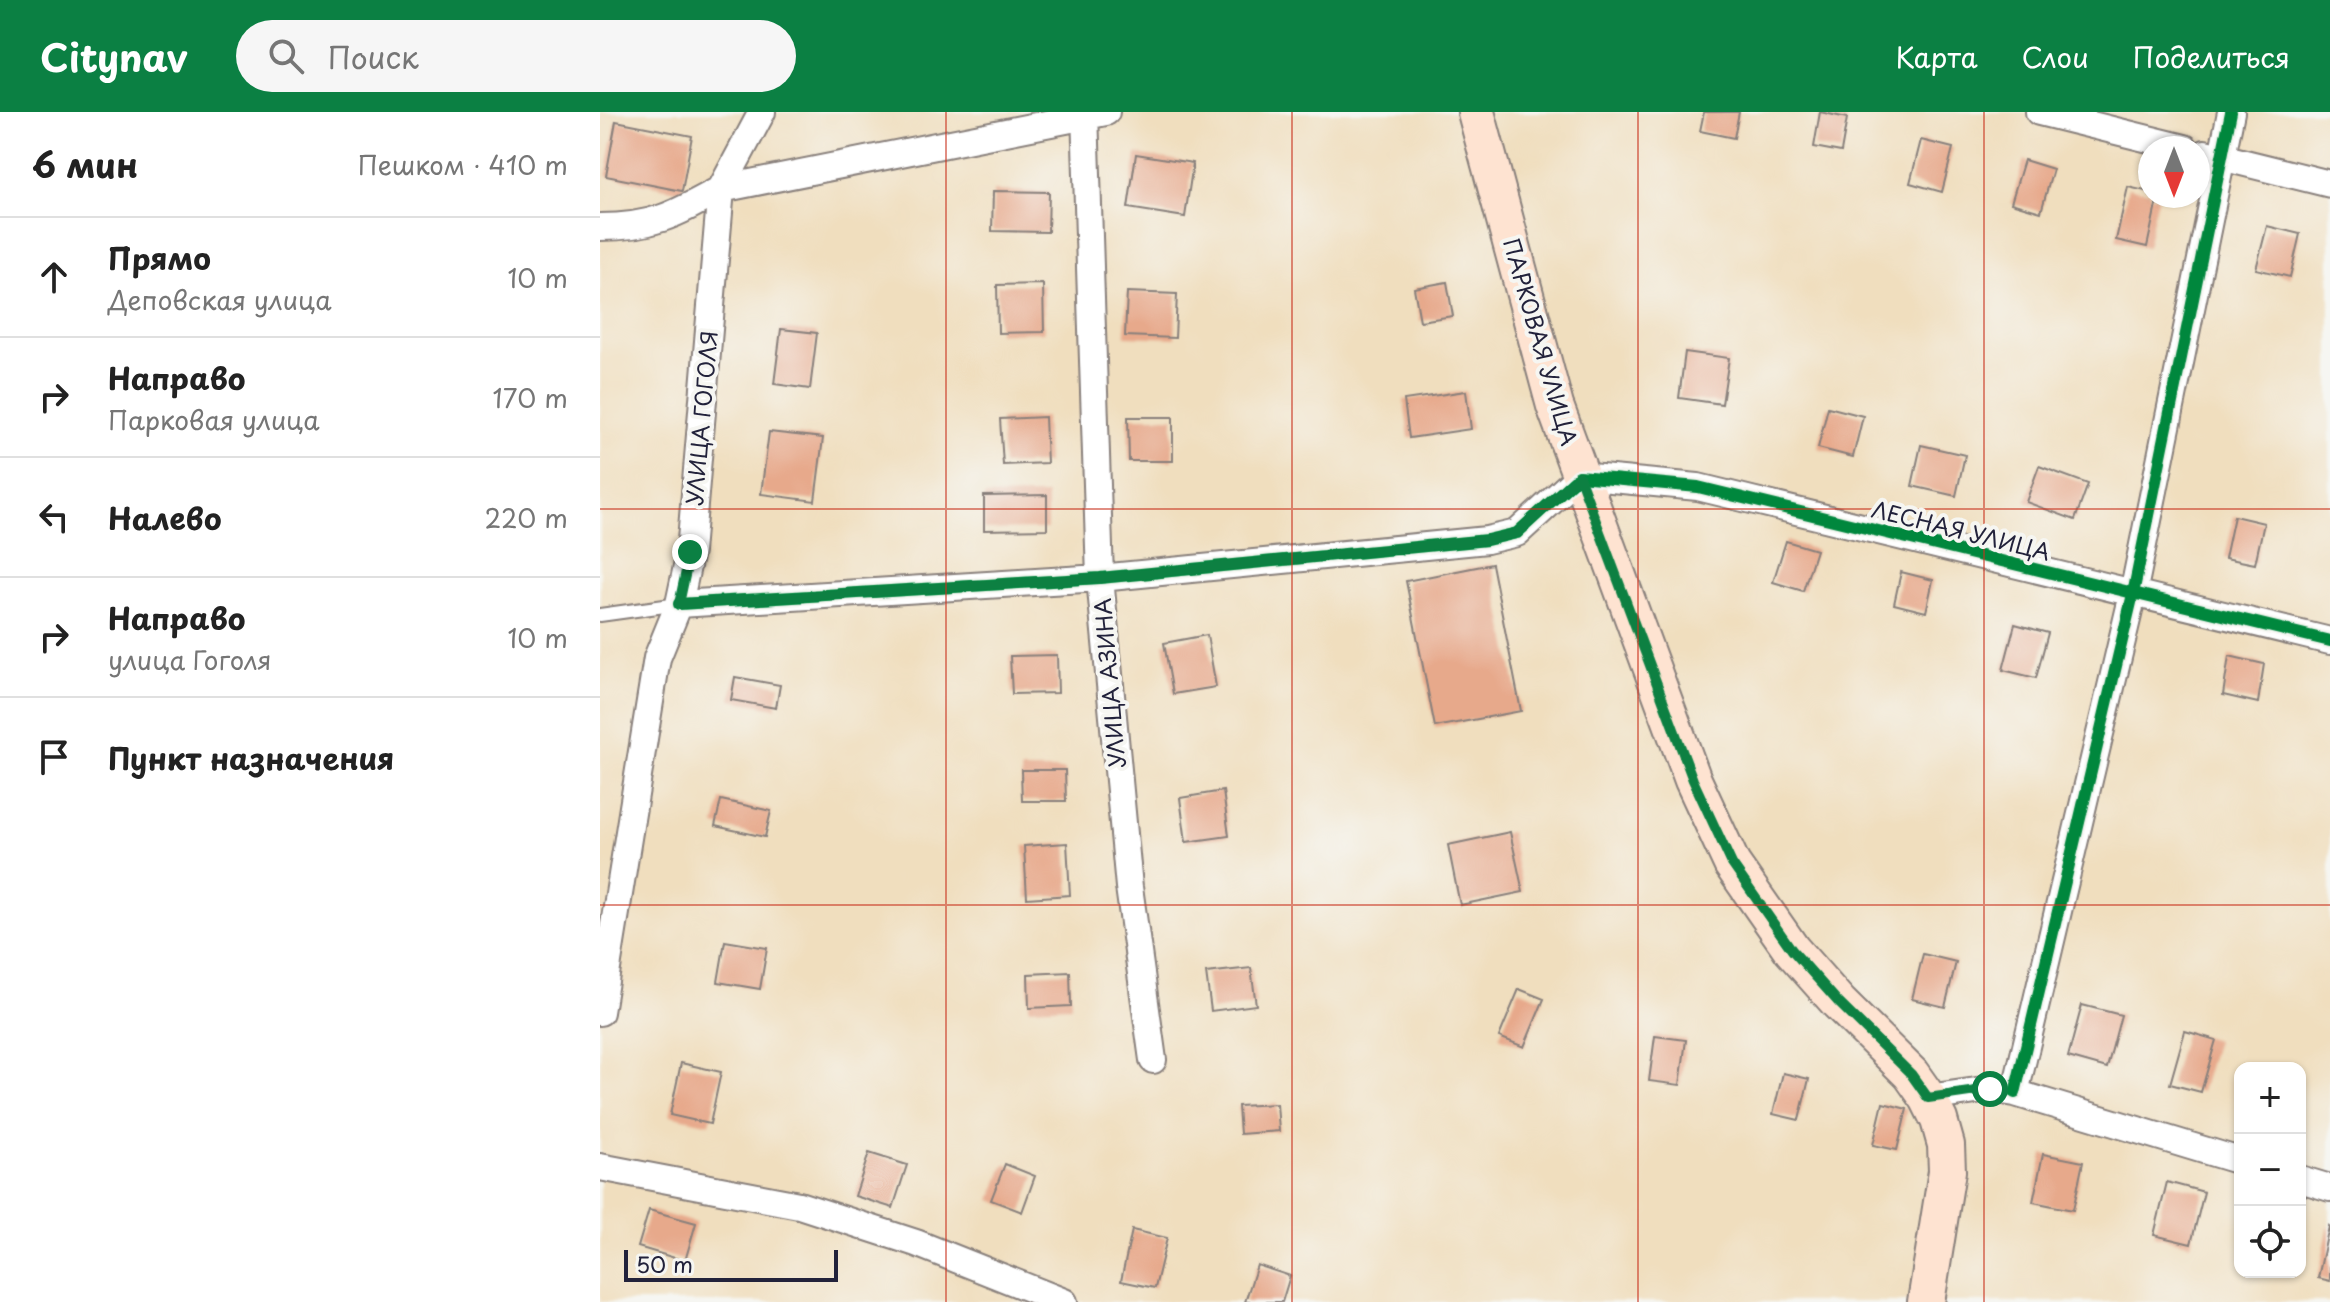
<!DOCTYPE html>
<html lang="ru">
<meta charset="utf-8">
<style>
:root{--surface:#fff;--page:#f6f6f6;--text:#222;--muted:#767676;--line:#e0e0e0;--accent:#0b8043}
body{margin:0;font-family:"Playpen Sans",sans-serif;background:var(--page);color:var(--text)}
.controls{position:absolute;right:24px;bottom:24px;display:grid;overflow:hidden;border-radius:16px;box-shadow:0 2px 6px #0004}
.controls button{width:72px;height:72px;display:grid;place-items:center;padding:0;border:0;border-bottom:2px solid var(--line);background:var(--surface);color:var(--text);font:40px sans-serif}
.compass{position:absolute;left:1538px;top:24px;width:72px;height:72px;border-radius:50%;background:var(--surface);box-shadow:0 2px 6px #0004;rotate:180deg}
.scale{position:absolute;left:24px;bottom:20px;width:214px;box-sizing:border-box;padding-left:8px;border:4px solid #22223b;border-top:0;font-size:22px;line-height:28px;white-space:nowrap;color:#22223b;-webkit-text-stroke:6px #f6f6f2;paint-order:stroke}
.stop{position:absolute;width:24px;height:24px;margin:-18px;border:6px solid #0b8043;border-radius:50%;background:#fff}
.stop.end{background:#0b8043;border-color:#fff;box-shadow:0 2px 8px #0008}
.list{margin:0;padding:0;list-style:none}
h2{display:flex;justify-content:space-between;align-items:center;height:104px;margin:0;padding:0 32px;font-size:34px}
h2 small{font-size:26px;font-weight:400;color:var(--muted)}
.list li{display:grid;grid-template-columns:52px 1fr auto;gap:24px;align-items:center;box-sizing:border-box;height:120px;padding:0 32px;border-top:2px solid var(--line)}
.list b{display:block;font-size:30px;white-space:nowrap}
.list p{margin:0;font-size:26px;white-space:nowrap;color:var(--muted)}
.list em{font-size:26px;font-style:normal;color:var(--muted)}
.icon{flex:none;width:44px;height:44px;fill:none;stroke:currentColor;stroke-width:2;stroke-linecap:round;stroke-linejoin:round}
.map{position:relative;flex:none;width:1730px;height:1190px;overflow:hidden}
header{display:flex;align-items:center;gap:48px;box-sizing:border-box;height:112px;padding:0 40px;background:var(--accent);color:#fff}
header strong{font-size:38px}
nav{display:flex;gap:44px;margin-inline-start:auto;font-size:28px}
.search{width:560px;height:72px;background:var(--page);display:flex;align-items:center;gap:20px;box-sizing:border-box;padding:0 28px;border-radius:44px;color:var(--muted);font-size:30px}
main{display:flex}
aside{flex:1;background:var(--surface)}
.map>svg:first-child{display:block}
.building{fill:#e7a98b}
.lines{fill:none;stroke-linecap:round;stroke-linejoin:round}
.service-casing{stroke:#89807c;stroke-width:16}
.minor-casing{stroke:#89807c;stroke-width:30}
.secondary-casing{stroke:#89807c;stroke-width:40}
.service{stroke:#fff;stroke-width:12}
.minor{stroke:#fff;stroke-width:26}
.secondary{stroke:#fee3d1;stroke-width:36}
.cycleway-casing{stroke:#f6f6f2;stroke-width:17}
.cycleway{stroke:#00873e;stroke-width:12}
.route{stroke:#0b8043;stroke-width:10}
.grid{fill:none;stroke:#c8321e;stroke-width:2;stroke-opacity:0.55}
.labels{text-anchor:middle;stroke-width:8;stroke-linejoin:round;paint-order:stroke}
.street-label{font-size:22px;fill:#22223b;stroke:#f6f6f2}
</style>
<header>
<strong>Citynav</strong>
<div class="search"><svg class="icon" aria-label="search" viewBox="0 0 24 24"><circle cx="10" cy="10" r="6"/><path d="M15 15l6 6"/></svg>Поиск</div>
<nav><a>Карта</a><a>Слои</a><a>Поделиться</a></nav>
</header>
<main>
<aside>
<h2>6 мин<small>Пешком · 410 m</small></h2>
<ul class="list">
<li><svg class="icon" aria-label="ahead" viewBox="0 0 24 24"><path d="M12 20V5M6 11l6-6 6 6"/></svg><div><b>Прямо</b><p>Деповская улица</p></div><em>10 m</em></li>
<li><svg class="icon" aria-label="right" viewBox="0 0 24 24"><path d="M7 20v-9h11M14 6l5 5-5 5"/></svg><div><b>Направо</b><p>Парковая улица</p></div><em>170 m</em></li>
<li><svg class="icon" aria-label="left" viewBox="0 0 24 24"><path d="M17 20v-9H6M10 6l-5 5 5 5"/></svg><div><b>Налево</b></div><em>220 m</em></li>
<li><svg class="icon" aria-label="right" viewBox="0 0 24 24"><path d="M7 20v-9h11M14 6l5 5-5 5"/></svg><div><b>Направо</b><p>улица Гоголя</p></div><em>10 m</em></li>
<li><svg class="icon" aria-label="arrive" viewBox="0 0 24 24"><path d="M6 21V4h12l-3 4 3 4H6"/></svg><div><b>Пункт назначения</b></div></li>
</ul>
</aside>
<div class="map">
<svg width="1730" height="1190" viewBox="0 0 1730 1190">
<rect width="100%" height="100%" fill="#f6f6f2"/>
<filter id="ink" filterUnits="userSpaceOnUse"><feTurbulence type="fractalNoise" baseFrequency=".0125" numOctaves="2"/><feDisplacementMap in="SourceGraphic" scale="16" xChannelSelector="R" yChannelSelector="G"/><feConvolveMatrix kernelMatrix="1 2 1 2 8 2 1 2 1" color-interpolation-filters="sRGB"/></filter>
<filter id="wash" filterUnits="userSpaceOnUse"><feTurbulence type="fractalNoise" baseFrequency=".006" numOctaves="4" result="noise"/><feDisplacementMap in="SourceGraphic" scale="32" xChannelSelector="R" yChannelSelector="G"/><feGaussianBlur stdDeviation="1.8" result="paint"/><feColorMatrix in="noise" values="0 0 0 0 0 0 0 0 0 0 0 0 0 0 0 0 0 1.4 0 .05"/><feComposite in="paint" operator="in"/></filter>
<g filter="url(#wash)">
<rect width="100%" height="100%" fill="#f0debe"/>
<g id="blocks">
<path class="building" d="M 1104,0 L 1139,0 L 1134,26 L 1100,19 Z
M 1220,0 L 1247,6 L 1241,40 L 1214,35 Z
M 16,9 L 92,24 L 82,79 L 6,64 Z
M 1321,28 L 1353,36 L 1342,80 L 1310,71 Z
M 536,42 L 593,51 L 585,105 L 528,96 Z
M 1424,48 L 1453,57 L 1441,100 L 1411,91 Z
M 1528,75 L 1550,80 L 1550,84 L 1558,84 L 1547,135 L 1516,128 Z
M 393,79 L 449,80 L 448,120 L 392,119 Z
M 1667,114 L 1700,122 L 1690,165 L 1656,157 Z
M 847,170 L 853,204 L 820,209 L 814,176 Z
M 443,172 L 444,220 L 398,221 L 397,173 Z
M 527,180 L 577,182 L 575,226 L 525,224 Z
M 181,217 L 217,221 L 210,277 L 174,272 Z
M 1085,240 L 1129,246 L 1122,292 L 1079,286 Z
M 866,279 L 871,317 L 809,326 L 804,288 Z
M 1228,295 L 1263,304 L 1253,345 L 1218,336 Z
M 445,305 L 447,351 L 403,353 L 400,307 Z
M 528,305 L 573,305 L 573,349 L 529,349 Z
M 169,320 L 223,326 L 215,389 L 161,382 Z
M 1321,333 L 1365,343 L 1356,384 L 1312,374 Z
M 1439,354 L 1488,372 L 1475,408 L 1426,390 Z
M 447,383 L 447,417 L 384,418 L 384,384 Z
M 1634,404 L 1664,411 L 1655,452 L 1625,446 Z
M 1186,429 L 1216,438 L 1203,479 L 1173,470 Z
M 892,452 L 921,599 L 835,615 L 806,469 Z
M 1301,460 L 1333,468 L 1326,500 L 1294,492 Z
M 1415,512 L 1448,521 L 1436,566 L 1403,558 Z
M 607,523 L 616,575 L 573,582 L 564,531 Z
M 457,543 L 458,581 L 412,582 L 410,544 Z
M 1629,544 L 1664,552 L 1658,591 L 1623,583 Z
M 135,565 L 180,573 L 176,596 L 131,588 Z
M 421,658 L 465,658 L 466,689 L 422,689 Z
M 623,679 L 629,724 L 586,730 L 580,686 Z
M 121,688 L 171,699 L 165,725 L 115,714 Z
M 910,720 L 923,780 L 860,793 L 848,733 Z
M 467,731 L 470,783 L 427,786 L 424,734 Z
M 125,829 L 167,836 L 160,877 L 118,870 Z
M 1323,842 L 1356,850 L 1345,895 L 1312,887 Z
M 651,856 L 656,893 L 611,899 L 606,861 Z
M 470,860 L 471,894 L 429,896 L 428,862 Z
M 919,877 L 944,887 L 924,935 L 899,925 Z
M 1482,893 L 1521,903 L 1507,956 L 1468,945 Z
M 1585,919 L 1616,928 L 1601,980 L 1570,972 Z
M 1055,924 L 1086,928 L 1080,973 L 1049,969 Z
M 81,951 L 121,960 L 110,1012 L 70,1003 Z
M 1183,961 L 1209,967 L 1199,1008 L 1173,1002 Z
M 1283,991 L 1307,997 L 1297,1038 L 1273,1033 Z
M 677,992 L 679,1019 L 640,1022 L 638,994 Z
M 269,1041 L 307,1053 L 293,1096 L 255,1084 Z
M 1443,1042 L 1483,1050 L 1473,1098 L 1433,1090 Z
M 405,1052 L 435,1064 L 422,1100 L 391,1088 Z
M 1567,1070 L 1604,1080 L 1591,1132 L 1554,1123 Z
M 49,1098 L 96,1111 L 85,1149 L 38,1135 Z
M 1729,1114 L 1730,1115 L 1730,1169 L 1718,1166 Z
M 532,1118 L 567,1126 L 555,1176 L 521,1169 Z
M 657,1153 L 690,1164 L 682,1190 L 645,1190 Z"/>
</g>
</g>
<g filter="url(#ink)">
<use href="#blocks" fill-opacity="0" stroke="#89807c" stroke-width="2"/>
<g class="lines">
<defs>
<path id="service" d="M 0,503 L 79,492"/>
<path id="minor" d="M 485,0 L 500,466 L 529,775 L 553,948
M 1439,0 L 1585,36
M 1605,41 L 1730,72
M 0,115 C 54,115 76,102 121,77 L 506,0
M 79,492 L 500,466 L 887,428 L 917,421 L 979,364 L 1098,375 L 1730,529
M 0,900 L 57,546 L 79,492 L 90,440 L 121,77 L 162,0
M 1415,981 L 1533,482 L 1631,0
M 1328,986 L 1390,977 L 1415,981 L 1640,1049
M 0,1055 L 199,1093 L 316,1131 L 464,1190
M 1700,1067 L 1730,1076"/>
<path id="secondary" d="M 876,0 L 955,294 L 1093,668 L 1132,752 L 1192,838 L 1239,891 L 1311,962 L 1328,986 L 1339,1008 L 1346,1033 L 1347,1059 L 1326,1190"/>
</defs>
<use href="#service" class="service-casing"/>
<use href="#minor" class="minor-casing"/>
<use href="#secondary" class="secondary-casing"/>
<use href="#service" class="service"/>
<use href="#minor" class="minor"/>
<use href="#secondary" class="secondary"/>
<defs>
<path id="cycleway" d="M 79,492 L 500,466 L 887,428 L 917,421 L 979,364 L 1098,375 L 1730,529
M 1415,981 L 1533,482 L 1631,0"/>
</defs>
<use href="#cycleway" class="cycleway-casing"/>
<use href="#cycleway" class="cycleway"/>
</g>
</g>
<g class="lines" filter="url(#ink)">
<path class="route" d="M 90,440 L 79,492 L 500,466 L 887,428 L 917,421 L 979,364 L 1093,668 L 1132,752 L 1192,838 L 1239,891 L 1311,962 L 1328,986 L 1390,977"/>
</g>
<path class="grid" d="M 346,0 L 346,1190M 692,0 L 692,1190M 1038,0 L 1038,1190M 1384,0 L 1384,1190M 0,397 L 1730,397M 0,793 L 1730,793"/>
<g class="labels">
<g class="street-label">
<text transform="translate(940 230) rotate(74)" y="8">ПАРКОВАЯ УЛИЦА</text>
<text transform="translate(102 306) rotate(-85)" y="8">УЛИЦА ГОГОЛЯ</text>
<text transform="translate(1361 419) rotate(14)" y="8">ЛЕСНАЯ УЛИЦА</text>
<text transform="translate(510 571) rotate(-95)" y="8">УЛИЦА АЗИНА</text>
</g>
</g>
</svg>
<div class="controls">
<button>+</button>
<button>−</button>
<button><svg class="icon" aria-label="locate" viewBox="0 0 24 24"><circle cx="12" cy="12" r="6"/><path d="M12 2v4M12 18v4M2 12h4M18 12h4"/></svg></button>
</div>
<svg class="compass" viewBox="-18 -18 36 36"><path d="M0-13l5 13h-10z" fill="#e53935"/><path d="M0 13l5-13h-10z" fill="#767676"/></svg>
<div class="scale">50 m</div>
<div class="stop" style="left:1390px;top:977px"></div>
<div class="stop end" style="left:90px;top:440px"></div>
</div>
</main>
